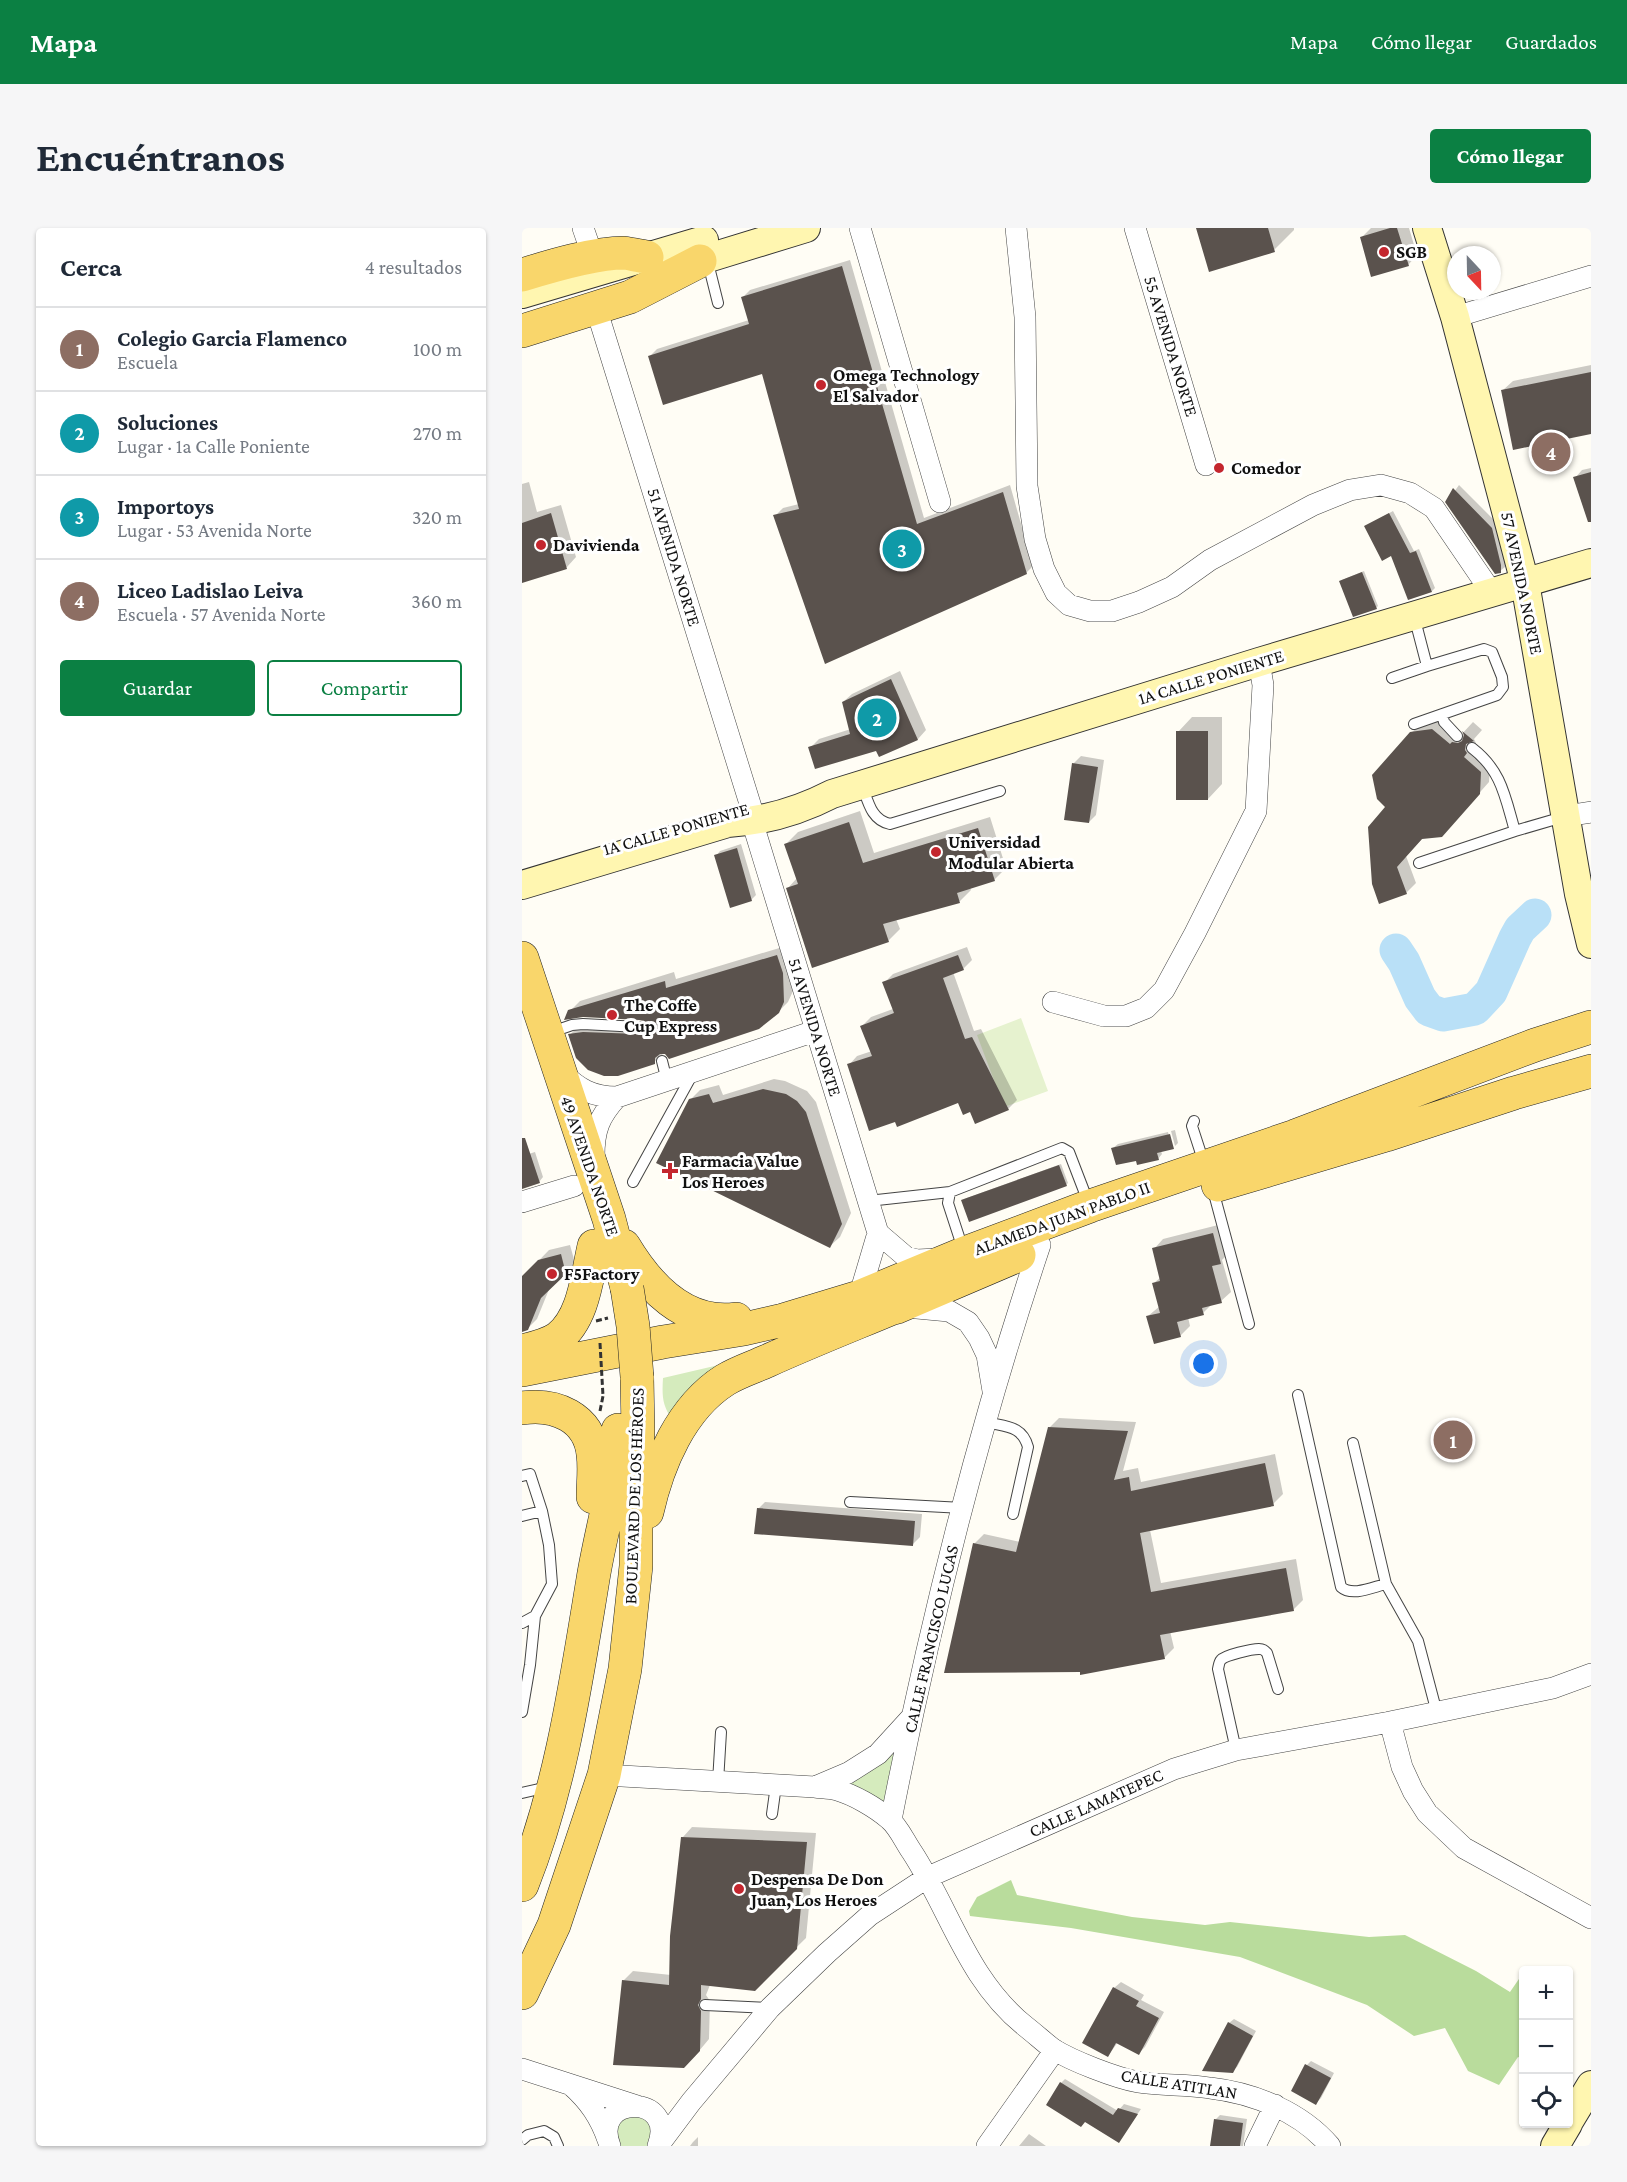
<!DOCTYPE html>
<html lang="es">
<meta charset="utf-8">
<style>
:root{--surface:#fff;--page:#f6f6f7;--text:#1f2937;--muted:#747a83;--line:#e0e1e3;--accent:#0b8043}
body{margin:0;font-family:"Crimson Pro",serif;background:var(--page);color:var(--text)}
.controls{position:absolute;right:18px;bottom:18px;display:grid;overflow:hidden;border-radius:6px;box-shadow:0 2px 4px #0004}
.controls button{width:54px;height:54px;display:grid;place-items:center;padding:0;border:0;border-bottom:2px solid var(--line);background:var(--surface);color:var(--text);font:30px sans-serif}
.compass{position:absolute;left:925px;top:18px;width:54px;height:54px;border-radius:50%;background:var(--surface);box-shadow:0 2px 4px #0004;rotate:158deg}
.you{position:absolute;left:682px;top:1136px;width:21px;height:21px;margin:-15px;border:4px solid #fff;border-radius:50%;background:#1a73e8;box-shadow:0 0 0 9px #1a73e833}
.badge{display:grid;place-items:center;width:39px;height:39px;border-radius:50%;background:var(--accent);color:#fff;font-size:20px;font-weight:700}
.pin{position:absolute;translate:-50% -50%;border:3px solid #fff;box-shadow:0 2px 6px #0006}
.list{margin:0;padding:0;list-style:none}
h2{display:flex;justify-content:space-between;align-items:center;height:78px;margin:0;padding:0 24px;font-size:26px}
h2 small{font-size:20px;font-weight:400;color:var(--muted)}
.list li{display:grid;grid-template-columns:39px 1fr auto;gap:18px;align-items:center;box-sizing:border-box;height:84px;padding:0 24px;border-top:2px solid var(--line)}
.list b{display:block;font-size:22px;white-space:nowrap}
.list p{margin:0;font-size:20px;white-space:nowrap;color:var(--muted)}
.list em{font-size:20px;font-style:normal;color:var(--muted)}
.actions{display:flex;gap:12px;padding:18px 24px}
.actions a{flex:1;padding:14px 0;border:2px solid var(--accent);border-radius:6px;text-align:center;font-size:21px;color:var(--accent)}
.actions .main{background:var(--accent);color:#fff}
.icon{flex:none;width:33px;height:33px;fill:none;stroke:currentColor;stroke-width:2;stroke-linecap:round;stroke-linejoin:round}
.map{position:relative;flex:none;width:1069px;height:1918px;overflow:hidden;border-radius:6px}
header{display:flex;align-items:center;gap:36px;box-sizing:border-box;height:84px;padding:0 30px;background:var(--accent);color:#fff}
header strong{font-size:28px}
nav{display:flex;gap:33px;margin-inline-start:auto;font-size:21px}
.intro{display:flex;align-items:center;justify-content:space-between;box-sizing:border-box;height:144px;padding:0 36px}
h1{margin:0;font-size:42px}
.button{padding:15px 27px;border-radius:6px;background:var(--accent);color:#fff;font-size:21px;font-weight:700}
main{display:flex;gap:36px;padding:0 36px}
aside{flex:1;background:var(--surface);border-radius:6px;box-shadow:0 2px 4px #0004}
.map>svg:first-child{display:block}
.green{fill:#d5ebbd}
.forest{fill:#b9dc9c}
.pitch{fill:#e6f2cf}
.shadow{fill:#0003}
.lines{fill:none;stroke-linecap:round;stroke-linejoin:round}
.river{stroke:#b9e0f7;stroke-width:33}
.building{fill:#5a524d}
.lane-casing{stroke:#444;stroke-width:12}
.street-casing{stroke:#444;stroke-width:22}
.secondary-casing{stroke:#333;stroke-width:30}
.primary-casing{stroke:#222;stroke-width:34}
.path{stroke:#333;stroke-width:3;stroke-dasharray:6 3;stroke-linecap:butt}
.lane{stroke:#fff;stroke-width:10}
.street{stroke:#fff;stroke-width:21}
.secondary{stroke:#fff6b0;stroke-width:28}
.primary{stroke:#f9d66b;stroke-width:33}
.primary-bridge-casing{stroke:#222;stroke-width:34;stroke-linecap:butt}
.path-bridge{stroke:#333;stroke-width:3;stroke-dasharray:6 3;stroke-linecap:butt}
.primary-bridge{stroke:#f9d66b;stroke-width:33}
.poi-dot{fill:#c4262e;stroke:#fff;stroke-width:2}
.labels{text-anchor:middle;stroke-width:6;stroke-linejoin:round;paint-order:stroke}
.poi-label{font-size:18px;font-weight:bold;fill:#111;stroke:#fff;text-anchor:start}
.street-label{font-size:18px;fill:#111;stroke:#fff}
</style>
<header>
<strong>Mapa</strong>
<nav><a>Mapa</a><a>Cómo llegar</a><a>Guardados</a></nav>
</header>
<div class="intro"><h1>Encuéntranos</h1><a class="button">Cómo llegar</a></div>
<main>
<aside>
<h2>Cerca<small>4 resultados</small></h2>
<ul class="list">
<li><span class="badge" style="background:#8d6e63">1</span><div><b>Colegio Garcia Flamenco</b><p>Escuela</p></div><em>100 m</em></li>
<li><span class="badge" style="background:#0f9aa8">2</span><div><b>Soluciones</b><p>Lugar · 1a Calle Poniente</p></div><em>270 m</em></li>
<li><span class="badge" style="background:#0f9aa8">3</span><div><b>Importoys</b><p>Lugar · 53 Avenida Norte</p></div><em>320 m</em></li>
<li><span class="badge" style="background:#8d6e63">4</span><div><b>Liceo Ladislao Leiva</b><p>Escuela · 57 Avenida Norte</p></div><em>360 m</em></li>
</ul>
<div class="actions"><a class="main">Guardar</a><a>Compartir</a></div>
</aside>
<div class="map">
<svg width="1069" height="1918" viewBox="0 0 1069 1918">
<rect width="100%" height="100%" fill="#fffdf5"/>
<path class="green" d="M 231,1129 L 150,1191 C 140,1177 140,1167 141,1150 Z
M 372,1522 L 364,1582 L 324,1554 Z
M 107,1884 L 130,1894 L 128,1916 L 126,1918 L 98,1918 L 92,1902 Z"/>
<path class="forest" d="M 489,1652 L 495,1667 L 610,1689 L 647,1693 L 683,1697 L 708,1694 L 847,1709 L 883,1707 L 954,1743 L 988,1764 L 999,1748 L 1001,1749 L 1001,1831 L 996,1829 L 977,1857 L 946,1843 L 923,1800 L 892,1808 L 845,1777 L 718,1729 L 549,1700 L 448,1688 L 447,1683 L 455,1669 Z"/>
<path class="pitch" d="M 499,790 L 526,863 L 482,879 L 455,807 Z"/>
<path class="shadow" d="M 675,0 L 772,0 L 772,2 L 752,22 Z
M 849,0 L 887,0 L 895,27 L 886,37 L 840,9 Z
M 328,32 L 402,290 L 488,257 L 511,338 L 504,345 L 253,288 L 261,280 L 277,276 L 241,144 L 128,128 L 135,121 L 227,92 L 221,69 L 228,62 Z
M 1069,137 L 1069,205 L 992,220 L 981,162 L 991,153 Z
M 1069,240 L 1069,288 L 1066,289 L 1053,250 L 1060,242 Z
M 7,254 L 15,284 L 39,277 L 54,329 L 45,339 L 0,354 L 0,256 Z
M 937,257 L 975,295 L 983,332 L 983,339 L 978,343 L 925,274 Z
M 871,283 L 892,323 L 897,321 L 913,360 L 910,363 L 869,326 L 844,298 Z
M 842,343 L 856,378 L 854,380 L 820,352 Z
M 378,443 L 404,502 L 396,511 L 358,527 L 355,521 L 288,520 L 297,511 L 329,501 L 321,474 L 330,466 Z
M 670,489 L 700,489 L 700,556 L 686,571 L 656,504 Z
M 920,492 L 938,508 L 951,494 L 960,502 L 952,511 L 954,515 L 950,519 L 968,535 L 967,554 L 929,597 L 901,610 L 884,628 L 894,655 L 884,665 L 858,674 L 866,579 L 889,505 L 900,495 Z
M 559,528 L 582,532 L 574,587 L 567,594 L 551,536 Z
M 338,583 L 352,625 L 468,589 L 484,640 L 472,652 L 448,659 L 449,662 L 438,673 L 374,691 L 378,701 L 366,713 L 266,660 L 275,650 L 264,616 L 276,604 Z
M 219,616 L 234,667 L 229,672 L 194,628 L 198,623 Z
M 264,718 L 270,735 L 271,763 L 266,774 L 256,784 L 142,825 L 132,834 L 48,807 L 57,797 L 72,795 L 128,797 L 118,790 L 48,783 L 58,773 L 152,744 L 154,751 Z
M 445,719 L 450,732 L 441,741 L 431,744 L 452,803 L 459,801 L 495,872 L 486,881 L 453,894 L 449,882 L 436,873 L 327,837 L 335,828 L 350,823 L 340,798 L 349,789 L 371,781 L 362,755 L 371,746 Z
M 252,851 L 263,853 L 285,863 L 294,874 L 329,985 L 318,1009 L 308,1018 L 168,872 L 178,862 L 197,857 L 201,867 Z
M 653,902 L 656,915 L 653,918 L 649,903 Z
M 646,904 L 650,919 L 652,919 L 639,923 L 640,926 L 636,931 L 615,931 L 591,920 L 596,916 Z
M 13,924 L 21,949 L 17,954 L 0,959 L 0,928 Z
M 539,936 L 546,955 L 544,957 L 442,971 Z
M 700,996 L 708,1024 L 700,1032 L 709,1064 L 699,1073 L 691,1075 L 681,1085 L 666,1089 L 668,1098 L 658,1108 L 626,1088 L 638,1078 L 632,1055 L 639,1049 L 632,1021 L 641,1011 Z
M 48,1017 L 53,1035 L 28,1059 L 15,1091 L 5,1101 L 0,1103 L 0,1050 L 27,1022 Z
M 537,1190 L 614,1194 L 601,1243 L 616,1240 L 619,1254 L 753,1226 L 761,1266 L 751,1276 L 628,1302 L 639,1355 L 774,1331 L 781,1372 L 771,1382 L 648,1403 L 652,1420 L 642,1430 L 452,1316 L 462,1306 L 498,1314 L 527,1200 Z
M 243,1274 L 400,1286 L 398,1309 L 391,1316 L 236,1281 Z
M 170,1599 L 294,1605 L 284,1710 L 232,1761 L 188,1757 L 184,1767 L 188,1773 L 187,1811 L 172,1829 L 101,1753 L 111,1743 L 149,1747 L 161,1609 Z
M 599,1754 L 622,1767 L 619,1772 L 642,1784 L 623,1819 L 617,1825 L 596,1814 L 586,1828 L 592,1760 Z
M 712,1791 L 734,1803 L 715,1839 L 710,1843 L 707,1795 Z
M 789,1833 L 812,1845 L 799,1870 L 794,1875 L 785,1837 Z
M 543,1851 L 596,1883 L 602,1876 L 619,1881 L 597,1913 L 539,1855 Z
M 698,1887 L 725,1891 L 721,1918 L 689,1918 L 693,1892 Z
M 507,1906 L 524,1918 L 497,1918 Z
M 176,1909 L 176,1918 L 168,1918 L 171,1914 Z"/>
<g class="lines">
<path class="river" d="M 874,722 L 882,734 L 898,770 L 907,782 L 921,787 L 953,781 L 969,764 L 993,710 L 998,701 L 1013,687"/>
</g>
<path class="building" d="M 674,0 L 746,0 L 753,24 L 687,44 Z
M 868,0 L 875,0 L 887,38 L 849,49 L 838,9 Z
M 320,38 L 395,296 L 481,264 L 505,346 L 303,436 L 251,287 L 277,281 L 240,146 L 141,177 L 126,128 L 227,96 L 219,69 Z
M 1069,144 L 1069,206 L 991,222 L 979,162 Z
M 1069,244 L 1069,294 L 1066,294 L 1051,249 Z
M 931,260 L 970,300 L 979,337 L 979,345 L 973,346 L 923,274 Z
M 29,285 L 45,341 L 0,355 L 0,295 Z
M 867,285 L 888,325 L 894,323 L 910,364 L 886,372 L 869,328 L 860,333 L 842,298 Z
M 840,344 L 855,381 L 831,389 L 817,353 Z
M 369,451 L 396,512 L 357,529 L 354,523 L 293,541 L 286,519 L 328,506 L 320,474 Z
M 910,501 L 928,516 L 930,514 L 936,515 L 940,513 L 942,507 L 940,503 L 952,513 L 944,516 L 943,522 L 945,525 L 942,529 L 959,544 L 958,566 L 920,609 L 900,611 L 875,639 L 885,666 L 857,676 L 850,656 L 846,599 L 863,579 L 855,571 L 850,547 L 888,504 Z
M 654,503 L 686,503 L 686,572 L 654,572 Z
M 550,535 L 576,539 L 567,595 L 542,592 Z
M 327,594 L 341,635 L 456,600 L 473,653 L 435,665 L 438,675 L 361,696 L 367,714 L 290,740 L 264,660 L 276,656 L 262,616 Z
M 215,620 L 230,673 L 208,680 L 192,627 Z
M 255,727 L 261,745 L 262,774 L 257,785 L 237,801 L 147,831 L 143,826 L 138,826 L 133,830 L 133,836 L 96,848 L 82,848 L 66,842 L 54,830 L 46,806 L 61,804 L 117,806 L 123,804 L 124,799 L 122,793 L 117,792 L 61,789 L 42,792 L 46,782 L 143,753 L 144,760 Z
M 436,727 L 442,742 L 421,750 L 443,811 L 450,809 L 487,882 L 453,896 L 448,884 L 441,887 L 436,875 L 375,899 L 373,894 L 347,903 L 325,836 L 350,828 L 338,798 L 372,785 L 360,754 Z
M 241,861 L 264,866 L 275,873 L 284,884 L 320,996 L 308,1020 L 134,935 L 167,871 L 187,866 L 191,875 Z
M 648,906 L 652,921 L 635,925 L 637,932 L 615,937 L 614,933 L 594,937 L 589,920 Z
M 0,910 L 3,910 L 18,955 L 0,961 Z
M 537,937 L 545,958 L 447,994 L 439,972 Z
M 691,1005 L 699,1036 L 690,1038 L 700,1075 L 680,1080 L 682,1087 L 655,1094 L 659,1109 L 632,1116 L 624,1088 L 638,1085 L 630,1055 L 638,1053 L 630,1020 Z
M 39,1026 L 44,1046 L 19,1070 L 6,1102 L 0,1104 L 0,1048 L 16,1032 Z
M 526,1199 L 606,1203 L 592,1252 L 607,1249 L 609,1263 L 743,1235 L 752,1278 L 618,1305 L 629,1364 L 764,1340 L 772,1383 L 638,1407 L 643,1431 L 558,1447 L 558,1444 L 422,1445 L 451,1315 L 494,1324 Z
M 235,1280 L 393,1293 L 391,1318 L 232,1306 Z
M 159,1609 L 285,1614 L 275,1721 L 233,1763 L 179,1757 L 179,1771 L 176,1777 L 179,1783 L 178,1823 L 162,1840 L 91,1837 L 100,1752 L 147,1757 L 148,1708 Z
M 591,1759 L 617,1773 L 614,1778 L 637,1790 L 617,1827 L 594,1815 L 586,1829 L 560,1815 Z
M 706,1794 L 731,1808 L 711,1845 L 680,1843 Z
M 783,1836 L 809,1850 L 794,1877 L 769,1863 Z
M 538,1854 L 591,1887 L 596,1880 L 616,1886 L 597,1915 L 563,1894 L 559,1899 L 524,1877 Z
M 692,1891 L 721,1895 L 718,1918 L 688,1918 Z"/>
<g class="lines">
<defs>
<path id="lane" d="M 185,31 L 196,75
M 892,388 L 905,438 L 962,421 L 970,424 L 980,449 L 981,459 L 975,467 L 892,496
M 870,450 L 905,438
M 920,486 L 922,494 L 935,508
M 950,520 C 980,543 983,569 993,603 L 1041,589
M 340,557 C 346,573 349,592 368,596 L 478,563
M 897,635 L 993,603
M 27,805 L 50,797 L 61,796 L 117,799
M 140,833 L 145,853
M 672,893 L 670,898 L 682,935
M 111,954 L 170,847
M 691,962 L 727,1096
M 428,964 L 426,975 L 441,1021
M 346,973 L 428,964 L 540,920 L 547,924 L 567,976
M 776,1167 L 819,1359 C 830,1369 851,1359 864,1356
M 464,1194 C 483,1199 500,1197 506,1219 L 491,1286
M 831,1215 L 864,1356 L 896,1413 L 915,1485
M 0,1248 L 8,1246 L 20,1283 L 0,1288
M 328,1274 L 441,1280
M 0,1395 L 13,1388 L 30,1356 L 27,1317 L 20,1283
M 0,1484 L 8,1437 L 13,1388
M 714,1522 L 696,1441 C 697,1437 697,1434 699,1432 C 703,1427 730,1421 737,1421 C 741,1421 742,1422 745,1425 L 756,1461
M 196,1554 L 199,1504
M 0,1565 L 26,1559
M 250,1586 L 254,1557
M 183,1777 L 247,1780
M 0,1912 L 6,1907 L 22,1903 L 32,1909 L 36,1918"/>
<path id="street" d="M 61,0 L 71,29
M 338,0 L 418,274
M 494,0 L 503,89 L 505,258 L 513,311 L 522,341 L 534,365 L 547,377 L 568,383 L 590,383 L 617,374 L 650,359 L 688,332 L 791,277 L 828,262 L 859,257 L 888,265 L 912,280 L 970,365
M 613,0 L 684,237
M 74,80 L 229,579
M 933,89 L 1069,48
M 1044,588 L 1069,584
M 230,593 L 356,1005 L 384,1029 L 395,1032 L 415,1031
M 531,774 L 582,788 L 604,788 L 624,780 L 642,762 L 673,705 L 734,583 L 741,457 L 737,434
M 40,845 C 57,861 70,869 95,869 L 293,803
M 72,928 C 72,902 77,889 95,869
M 0,974 L 52,958
M 337,1069 L 356,1005
M 384,1079 L 427,1083 L 446,1094 L 457,1110 L 465,1127 L 471,1163
M 868,1494 L 880,1539 L 891,1563 L 905,1585 L 942,1620 L 1069,1690
M 82,1547 L 293,1559 C 300,1560 308,1560 315,1562 C 332,1567 353,1579 367,1591 C 376,1598 383,1614 390,1624 C 429,1684 445,1751 503,1798 C 512,1805 522,1814 531,1821 C 550,1833 594,1850 616,1854 C 640,1858 664,1856 688,1860 C 732,1865 779,1884 808,1918
M 293,1559 L 326,1545 L 356,1526 L 388,1491
M 369,1592 C 407,1398 455,1205 518,1017
M 0,1841 L 115,1878
M 49,1857 C 67,1873 78,1889 86,1912
M 88,1918 C 68,1866 156,1865 136,1918
M 136,1918 L 169,1874 L 248,1780 L 305,1725 L 348,1687 L 406,1649 L 652,1541 L 714,1522 L 868,1494 L 1031,1460 L 1069,1446
M 465,1918 L 533,1822
M 733,1918 L 753,1877"/>
<path id="secondary" d="M 905,0 L 933,89 L 1003,355 L 1057,666 L 1069,716
M 157,39 L 284,0
M 0,66 L 182,12
M 0,657 L 206,595 C 242,593 279,582 310,566 L 737,434 L 1069,335
M 1046,1895 L 1069,1857
M 1033,1918 L 1046,1896"/>
<path id="primary" d="M 0,47 C 29,38 72,25 102,25 C 109,26 117,28 125,29
M 0,103 L 108,69 L 178,33
M 0,730 L 87,991 L 105,1060
M 696,957 L 864,907 L 992,865 L 1069,843
M 102,1018 C 126,1058 163,1098 214,1091
M 353,1085 L 375,1079 L 497,1027
M 0,1123 C 12,1120 26,1117 36,1110 C 62,1090 65,1048 72,1018
M 0,1142 L 141,1114 L 222,1101 L 261,1092 L 337,1069 L 443,1025 L 568,978 L 773,908 L 1013,817 L 1069,799
M 0,1180 C 33,1175 67,1189 71,1226 C 73,1240 71,1255 71,1269
M 125,1284 C 136,1235 159,1180 203,1152 C 216,1144 232,1139 245,1133 C 287,1114 330,1097 373,1079
M 0,1657 C 39,1559 54,1454 71,1351 C 79,1302 95,1252 96,1202
M 0,1765 L 32,1697 L 82,1547 L 103,1441 L 114,1338 L 114,1250 L 116,1203 L 115,1149"/>
</defs>
<use href="#lane" class="lane-casing"/>
<use href="#street" class="street-casing"/>
<use href="#secondary" class="secondary-casing"/>
<use href="#primary" class="primary-casing"/>
<path class="path" d="M 78,1183 L 81,1168"/>
<use href="#lane" class="lane"/>
<use href="#street" class="street"/>
<use href="#secondary" class="secondary"/>
<use href="#primary" class="primary"/>
<defs>
<path id="primary-bridge" d="M 105,1060 L 111,1098 L 115,1149"/>
</defs>
<use href="#primary-bridge" class="primary-bridge-casing"/>
<path class="path-bridge" d="M 74,1093 L 86,1090
M 78,1115 L 81,1168"/>
<use href="#primary-bridge" class="primary-bridge"/>
</g>
<g class="poi-dot">
<circle cx="862" cy="24" r="6"/>
<circle cx="299" cy="157" r="6"/>
<circle cx="697" cy="240" r="6"/>
<circle cx="19" cy="317" r="6"/>
<circle cx="414" cy="624" r="6"/>
<circle cx="90" cy="787" r="6"/>
<path d="M145 934h6v6h6v6h-6v6h-6v-6h-6v-6h6z"/>
<circle cx="30" cy="1046" r="6"/>
<circle cx="217" cy="1661" r="6"/>
</g>
<g class="labels">
<g class="poi-label">
<text x="874" y="30">SGB</text>
<text x="311" y="153">Omega Technology<tspan x="311" dy="21">El Salvador</tspan></text>
<text x="709" y="246">Comedor</text>
<text x="31" y="323">Davivienda</text>
<text x="426" y="620">Universidad<tspan x="426" dy="21">Modular Abierta</tspan></text>
<text x="102" y="783">The Coffe<tspan x="102" dy="21">Cup Express</tspan></text>
<text x="160" y="939">Farmacia Value<tspan x="160" dy="21">Los Heroes</tspan></text>
<text x="42" y="1052">F5Factory</text>
<text x="229" y="1657">Despensa De Don<tspan x="229" dy="21">Juan, Los Heroes</tspan></text>
</g>
<g class="street-label">
<text transform="translate(649 118) rotate(73)" y="6">55 AVENIDA NORTE</text>
<text transform="translate(152 329) rotate(73)" y="6">51 AVENIDA NORTE</text>
<text transform="translate(1000 355) rotate(78)" y="6">57 AVENIDA NORTE</text>
<text transform="translate(689 449) rotate(-17)" y="6">1A CALLE PONIENTE</text>
<text transform="translate(154 601) rotate(-16)" y="6">1A CALLE PONIENTE</text>
<text transform="translate(293 799) rotate(73)" y="6">51 AVENIDA NORTE</text>
<text transform="translate(68 938) rotate(71)" y="6">49 AVENIDA NORTE</text>
<text transform="translate(540 990) rotate(-20)" y="6">ALAMEDA JUAN PABLO II</text>
<text transform="translate(112 1268) rotate(-88)" y="6">BOULEVARD DE LOS HÉROES</text>
<text transform="translate(409 1411) rotate(-77)" y="6">CALLE FRANCISCO LUCAS</text>
<text transform="translate(574 1575) rotate(-24)" y="6">CALLE LAMATEPEC</text>
<text transform="translate(657 1856) rotate(9)" y="6">CALLE ATITLAN</text>
</g>
</g>
</svg>
<div class="controls">
<button>+</button>
<button>−</button>
<button><svg class="icon" aria-label="locate" viewBox="0 0 24 24"><circle cx="12" cy="12" r="6"/><path d="M12 2v4M12 18v4M2 12h4M18 12h4"/></svg></button>
</div>
<svg class="compass" viewBox="-18 -18 36 36"><path d="M0-13l5 13h-10z" fill="#e53935"/><path d="M0 13l5-13h-10z" fill="#747a83"/></svg>
<div class="you"></div>
<div class="pin badge" style="left:931px;top:1212px;background:#8d6e63">1</div>
<div class="pin badge" style="left:355px;top:490px;background:#0f9aa8">2</div>
<div class="pin badge" style="left:380px;top:321px;background:#0f9aa8">3</div>
<div class="pin badge" style="left:1029px;top:224px;background:#8d6e63">4</div>
</div>
</main>
